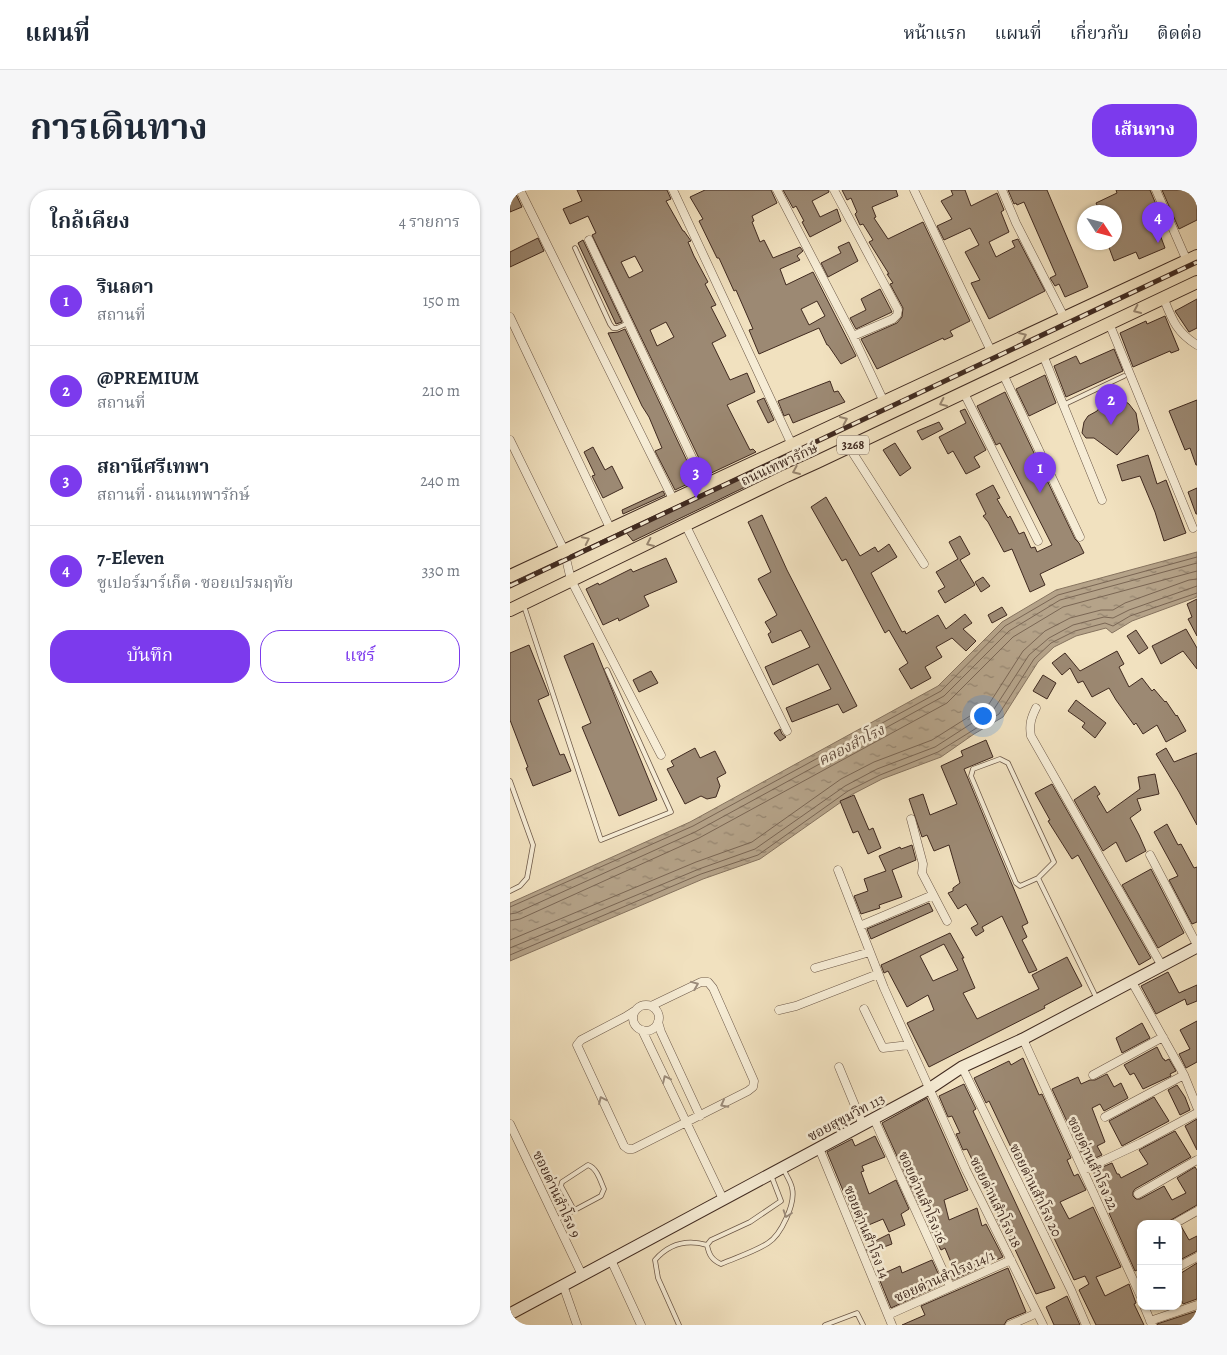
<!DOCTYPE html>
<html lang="th">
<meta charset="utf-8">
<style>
:root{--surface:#fff;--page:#f6f6f7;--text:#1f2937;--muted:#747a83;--line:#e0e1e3;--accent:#7c3aed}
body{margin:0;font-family:Alegreya,"Noto Serif Thai",serif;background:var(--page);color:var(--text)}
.controls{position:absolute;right:15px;bottom:15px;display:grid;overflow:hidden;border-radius:10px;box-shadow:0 1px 4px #0004}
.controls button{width:45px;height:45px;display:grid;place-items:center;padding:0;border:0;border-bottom:1px solid var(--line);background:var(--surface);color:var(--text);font:25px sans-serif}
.compass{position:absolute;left:567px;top:15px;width:45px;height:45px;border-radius:50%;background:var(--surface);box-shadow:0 1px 4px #0004;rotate:126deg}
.you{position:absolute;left:472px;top:525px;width:18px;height:18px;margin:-12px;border:4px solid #fff;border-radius:50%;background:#1a73e8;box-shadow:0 0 0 8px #1a73e833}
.badge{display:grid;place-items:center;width:32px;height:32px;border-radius:50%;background:var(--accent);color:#fff;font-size:16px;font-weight:700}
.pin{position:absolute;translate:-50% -41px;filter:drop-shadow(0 1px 2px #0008)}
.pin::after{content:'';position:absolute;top:26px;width:18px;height:15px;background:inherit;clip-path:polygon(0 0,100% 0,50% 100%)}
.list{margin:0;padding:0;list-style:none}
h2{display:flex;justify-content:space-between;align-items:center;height:65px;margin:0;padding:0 20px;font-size:21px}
h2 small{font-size:16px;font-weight:400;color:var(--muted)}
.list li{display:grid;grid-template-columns:32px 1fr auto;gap:15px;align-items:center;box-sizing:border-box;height:90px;padding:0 20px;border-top:1px solid var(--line)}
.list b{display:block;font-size:19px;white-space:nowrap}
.list p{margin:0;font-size:16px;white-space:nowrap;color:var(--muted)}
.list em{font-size:16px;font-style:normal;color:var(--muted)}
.actions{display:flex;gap:10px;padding:15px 20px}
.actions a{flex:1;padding:11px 0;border:1px solid var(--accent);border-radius:20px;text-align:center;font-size:18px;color:var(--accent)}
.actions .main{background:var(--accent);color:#fff}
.map{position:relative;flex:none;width:687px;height:1135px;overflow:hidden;border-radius:20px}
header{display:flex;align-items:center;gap:30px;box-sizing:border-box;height:70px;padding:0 25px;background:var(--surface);border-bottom:1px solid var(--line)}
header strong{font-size:24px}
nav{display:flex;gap:28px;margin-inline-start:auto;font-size:18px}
.intro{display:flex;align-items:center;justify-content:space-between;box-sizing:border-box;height:120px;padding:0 30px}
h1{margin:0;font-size:35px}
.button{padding:12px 22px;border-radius:20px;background:var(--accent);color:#fff;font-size:18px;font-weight:700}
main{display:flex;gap:30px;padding:0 30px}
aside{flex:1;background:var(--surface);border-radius:20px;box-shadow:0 1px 4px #0004}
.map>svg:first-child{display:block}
.water{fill:url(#water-ripples);stroke:#86735f}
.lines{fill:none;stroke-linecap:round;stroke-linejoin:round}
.shore{stroke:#7a6654;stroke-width:1}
.building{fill:#9c8973;stroke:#402a20;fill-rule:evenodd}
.lane-casing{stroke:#6c5848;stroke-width:5.5}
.street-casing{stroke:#6c5848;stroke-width:9}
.secondary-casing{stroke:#402a20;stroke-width:13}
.primary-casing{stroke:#402a20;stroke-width:14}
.lane{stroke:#f6ecd5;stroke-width:4}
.street{stroke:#f6ecd5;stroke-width:8}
.secondary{stroke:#f6ecd5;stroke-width:11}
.primary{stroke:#f1e1bf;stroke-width:12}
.rail-casing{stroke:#402a20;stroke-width:5}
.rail{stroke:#f6ecd5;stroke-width:3;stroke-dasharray:9;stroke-linecap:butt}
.oneway{stroke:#988670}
.oneway2{stroke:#9b8b7a}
.labels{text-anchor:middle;stroke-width:5;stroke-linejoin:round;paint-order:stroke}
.shield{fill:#f6ecd5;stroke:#776456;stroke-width:1}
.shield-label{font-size:12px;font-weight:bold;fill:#402a20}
.street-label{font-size:14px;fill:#402a20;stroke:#f6ecd5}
.water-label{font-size:15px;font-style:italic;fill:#634e40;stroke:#f6ecd5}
</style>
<header>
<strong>แผนที่</strong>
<nav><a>หน้าแรก</a><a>แผนที่</a><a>เกี่ยวกับ</a><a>ติดต่อ</a></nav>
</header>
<div class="intro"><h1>การเดินทาง</h1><a class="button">เส้นทาง</a></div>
<main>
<aside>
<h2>ใกล้เคียง<small>4 รายการ</small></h2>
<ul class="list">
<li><span class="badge">1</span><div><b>รินลดา</b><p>สถานที่</p></div><em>150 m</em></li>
<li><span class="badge">2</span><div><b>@PREMIUM</b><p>สถานที่</p></div><em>210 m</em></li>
<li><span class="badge">3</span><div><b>สถานีศรีเทพา</b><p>สถานที่ · ถนนเทพารักษ์</p></div><em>240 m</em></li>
<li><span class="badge">4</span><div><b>7-Eleven</b><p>ซูเปอร์มาร์เก็ต · ซอยเปรมฤทัย</p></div><em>330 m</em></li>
</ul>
<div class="actions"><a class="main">บันทึก</a><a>แชร์</a></div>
</aside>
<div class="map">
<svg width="687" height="1135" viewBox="0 0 687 1135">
<defs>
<pattern id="water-ripples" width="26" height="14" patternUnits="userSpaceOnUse" patternTransform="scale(1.25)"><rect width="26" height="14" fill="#b5a389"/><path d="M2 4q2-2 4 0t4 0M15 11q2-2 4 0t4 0" fill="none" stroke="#958570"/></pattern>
</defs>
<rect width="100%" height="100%" fill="#f1e1bf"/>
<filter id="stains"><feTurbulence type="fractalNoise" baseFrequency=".004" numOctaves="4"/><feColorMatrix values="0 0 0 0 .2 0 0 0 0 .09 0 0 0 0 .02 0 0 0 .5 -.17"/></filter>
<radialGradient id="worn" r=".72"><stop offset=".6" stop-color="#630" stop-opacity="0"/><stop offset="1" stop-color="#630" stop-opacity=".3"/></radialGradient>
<path class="water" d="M 687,362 L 687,407 L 622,431 L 602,443 L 596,438 L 566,446 L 544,457 L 528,472 L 493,527 L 464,544 L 431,567 L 372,589 L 341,605 L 250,669 L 193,689 L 0,771 L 0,713 L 180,632 L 428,496 L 492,432 L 546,400 Z"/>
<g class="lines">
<path class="shore" d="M 0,717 L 183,636 L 431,501 L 495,436 L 548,405 L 687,367
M 0,724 L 6,723 L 185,642 L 434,506 L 499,441 L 550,410 L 687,373
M 0,731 L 10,729 L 189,648 L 437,513 L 503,447 L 553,417 L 687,381
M 0,750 L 186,672 L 242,652 L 331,589 L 364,572 L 422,550 L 479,514 L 513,461 L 535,441 L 560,428 L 591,420 L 603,420 L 615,413 L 679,390 L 687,389
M 0,758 L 189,679 L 245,659 L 335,596 L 367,579 L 425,557 L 484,519 L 519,465 L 539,448 L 563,435 L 594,427 L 603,428 L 619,420 L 687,396
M 0,765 L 191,684 L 248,665 L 338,601 L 370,585 L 428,562 L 489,524 L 524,469 L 541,453 L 565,441 L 595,433 L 603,436 L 620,426 L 687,403"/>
</g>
<path class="building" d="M 0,0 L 4,0 L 12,17 L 0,22 Z
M 67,0 L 157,0 L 161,9 L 156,11 L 173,41 L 174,41 L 181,51 L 178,52 L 184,66 L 198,92 L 195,94 L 206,115 L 201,117 L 216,146 L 202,153 L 220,190 L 237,183 L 245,202 L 217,215 L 240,260 L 243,259 L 246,262 L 197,285 L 82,45 L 86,43 L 78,26 L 60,34 L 53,19 L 72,11 ZM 125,66 L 133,81 L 119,88 L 111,72 ZM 156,132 L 164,147 L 147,156 L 140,140 Z
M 195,0 L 261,0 L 267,13 L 242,26 L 244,31 L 242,32 L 250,52 L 254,50 L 263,68 L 290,57 L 293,61 L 287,66 L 290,70 L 270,79 L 276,95 L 303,82 L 346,166 L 331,174 L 318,155 L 317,155 L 309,138 L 249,164 L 239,140 L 243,139 L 226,100 L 224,101 L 209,68 L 207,68 L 189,31 L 193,29 L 180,7 ZM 307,111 L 315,126 L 299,135 L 291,119 Z
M 273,0 L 318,0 L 319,2 L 302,11 L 310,27 L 327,19 L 331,31 L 300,47 L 292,32 L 294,31 L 286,16 L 283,18 Z
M 332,0 L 386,0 L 388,6 L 362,17 L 366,27 L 364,28 L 378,49 L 413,32 L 460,131 L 440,141 L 443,146 L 434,150 L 433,148 L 367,179 L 351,149 L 387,133 L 392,127 L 393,118 L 380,94 L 383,93 L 377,84 L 379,84 L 359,52 L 363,50 L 353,34 L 350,35 L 345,24 L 347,22 L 341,8 L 337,10 Z
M 441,0 L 455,0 L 461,16 L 487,3 L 494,20 L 491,22 L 499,42 L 479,52 L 486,67 L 505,57 L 502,51 L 508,49 L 535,101 L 479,129 L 461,93 L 470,90 L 455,62 L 469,55 L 460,38 L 434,50 L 427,36 L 442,29 L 431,11 L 443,5 Z
M 498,0 L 537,0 L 578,97 L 555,107 L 549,94 L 545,96 L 540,88 L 546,85 L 514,12 L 507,15 L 506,13 L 504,14 Z
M 606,0 L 640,0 L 650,24 L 643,26 L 655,58 L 629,69 L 626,62 L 604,71 L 597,52 L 604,52 L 604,22 L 590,22 L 586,13 L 607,3 Z
M 652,0 L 687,0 L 687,30 L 669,39 Z
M 28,48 L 34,61 L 0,77 L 0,62 Z
M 73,50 L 112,132 L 106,134 L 68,53 Z
M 339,52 L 348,71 L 318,87 L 311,73 L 331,63 L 328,57 Z
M 370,99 L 382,122 L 346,139 L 340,128 L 356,120 L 351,109 Z
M 687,109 L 687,138 L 679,142 L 665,121 Z
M 655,126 L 669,160 L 661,163 L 660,161 L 623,177 L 610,143 L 636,131 L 637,134 Z
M 115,139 L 186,290 L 165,300 L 145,261 L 152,258 L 139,227 L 132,216 L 98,143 L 108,142 Z
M 604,159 L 613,181 L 556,207 L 544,176 L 566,166 L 570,174 Z
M 535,185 L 546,213 L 519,226 L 506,199 Z
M 320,191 L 324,202 L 328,201 L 335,212 L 283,233 L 279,224 L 274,226 L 268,211 Z
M 603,200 L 613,207 L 612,209 L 619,214 L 626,223 L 629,240 L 607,265 L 584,248 L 576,248 L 572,243 L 574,232 L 578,226 L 587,221 Z
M 495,202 L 565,349 L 569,353 L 574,363 L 530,384 L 535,395 L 520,402 L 502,359 L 494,362 L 478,332 L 473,326 L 476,324 L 466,304 L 483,295 L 490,308 L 487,309 L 498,328 L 500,326 L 509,344 L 514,342 L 521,358 L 525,357 L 527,362 L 542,355 L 490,253 L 486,255 L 467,216 Z
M 254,208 L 264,230 L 258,233 L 247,211 Z
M 687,210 L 687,275 L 686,275 L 680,258 L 675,260 L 659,221 Z
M 455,219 L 476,260 L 464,267 L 470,277 L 456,284 L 443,261 L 438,264 L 429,247 L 456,233 L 450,221 Z
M 429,232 L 433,239 L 412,250 L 407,241 Z
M 385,253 L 401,278 L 390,286 L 373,260 Z
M 83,257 L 95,280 L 102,276 L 113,298 L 93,308 L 82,286 L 85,285 L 74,262 Z
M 638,265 L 647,294 L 656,290 L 676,343 L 654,351 L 645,322 L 630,286 L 612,291 L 607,275 Z
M 257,275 L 258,286 L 123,351 L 115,341 Z
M 687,298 L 687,324 L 686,324 L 678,302 Z
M 153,301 L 155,305 L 113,324 L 112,320 Z
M 316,307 L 350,366 L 365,357 L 368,362 L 379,354 L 387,367 L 361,383 L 392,442 L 395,441 L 396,444 L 428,425 L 436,439 L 455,424 L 462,433 L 453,439 L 466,451 L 456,461 L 442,448 L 426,457 L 432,467 L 415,477 L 421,488 L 401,499 L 389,479 L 398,473 L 379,440 L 375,443 L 336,369 L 332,371 L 301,317 Z
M 252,325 L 277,380 L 347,516 L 333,523 L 328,514 L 282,532 L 276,518 L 321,499 L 308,474 L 263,495 L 255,477 L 300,457 L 291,440 L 262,453 L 258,444 L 261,442 L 255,432 L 267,425 L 248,389 L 261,382 L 238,332 Z
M 450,346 L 460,364 L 450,370 L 465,395 L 435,413 L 428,401 L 435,397 L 426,382 L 448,369 L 439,352 Z
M 156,368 L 167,392 L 134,406 L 139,416 L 109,431 L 108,428 L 93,435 L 76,399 L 88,393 L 89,395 L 121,379 L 123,382 Z
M 473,387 L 480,396 L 471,402 L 465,392 Z
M 687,409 L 687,446 L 678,429 L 682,427 L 677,414 Z
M 492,417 L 497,425 L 482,433 L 478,425 Z
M 676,439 L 687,458 L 687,479 L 673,461 L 651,474 L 642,456 Z
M 626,440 L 638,458 L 629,464 L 617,446 Z
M 83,453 L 147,610 L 109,626 L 72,537 L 81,533 L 54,466 Z
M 19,455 L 39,505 L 28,510 L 50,565 L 54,564 L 61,581 L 23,596 L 16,578 L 18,577 L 0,530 L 0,463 Z
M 607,461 L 614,474 L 609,477 L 619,497 L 632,488 L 642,501 L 644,499 L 655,512 L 656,511 L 666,526 L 667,525 L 676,541 L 656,552 L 647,535 L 633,544 L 626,533 L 624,535 L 606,510 L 599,498 L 582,507 L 573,491 L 568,493 L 560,478 L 552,485 L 542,473 L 555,463 L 570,481 Z
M 141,481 L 148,493 L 129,502 L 123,490 Z
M 533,485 L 546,493 L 537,509 L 523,501 Z
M 566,510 L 596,533 L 585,548 L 572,537 L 575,533 L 558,521 Z
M 270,539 L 272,544 L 276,547 L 270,551 L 264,543 Z
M 476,550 L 483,567 L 454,579 L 518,733 L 512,736 L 517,747 L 512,750 L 527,780 L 519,783 L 492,726 L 472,737 L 474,741 L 466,746 L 461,738 L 468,734 L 456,714 L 448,719 L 438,703 L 443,701 L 443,698 L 450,693 L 439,655 L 424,661 L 417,645 L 412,647 L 399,609 L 413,604 L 420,625 L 447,614 L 431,576 L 453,566 L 451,561 Z
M 185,558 L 190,568 L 205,561 L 216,583 L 207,588 L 210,596 L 206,607 L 197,609 L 191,606 L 175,614 L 157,579 L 164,576 L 161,571 Z
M 656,558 L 664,572 L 687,563 L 687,635 L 669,602 L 646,564 Z
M 645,584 L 649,604 L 627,609 L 631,620 L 620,628 L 629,645 L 636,661 L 616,672 L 606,652 L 593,661 L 564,610 L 585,596 L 590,604 L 587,606 L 597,623 L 630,599 L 628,587 Z
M 542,594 L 641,768 L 629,775 L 568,665 L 562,669 L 538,631 L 540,630 L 525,603 Z
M 344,605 L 359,640 L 363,638 L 371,658 L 358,664 L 348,641 L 343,643 L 330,611 Z
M 657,634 L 668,655 L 671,654 L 684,678 L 687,677 L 687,732 L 682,734 L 659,690 L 668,686 L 644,642 Z
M 402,655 L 406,670 L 382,680 L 392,707 L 369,715 L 370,718 L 351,724 L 344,706 L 358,701 L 354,689 L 376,681 L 369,666 L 390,657 L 391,659 Z
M 641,679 L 674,743 L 648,758 L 612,695 Z
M 419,713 L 423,721 L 361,749 L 357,739 Z
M 440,743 L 454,768 L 452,768 L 465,798 L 453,803 L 467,829 L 529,799 L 522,785 L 557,767 L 572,796 L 534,816 L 535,818 L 419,877 L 397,833 L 424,820 L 418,805 L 397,817 L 378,781 L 374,783 L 371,775 ZM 434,754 L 448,780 L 423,791 L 410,766 Z
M 658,782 L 669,803 L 687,795 L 687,811 L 677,815 L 675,809 L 646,824 L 631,796 Z
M 687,831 L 687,872 L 676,878 L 669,864 L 680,859 L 670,840 Z
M 632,833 L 640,848 L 612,863 L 606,848 Z
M 647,857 L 653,869 L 654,869 L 655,871 L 659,869 L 666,881 L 660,884 L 661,886 L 633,899 L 624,883 L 620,885 L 614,875 Z
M 513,868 L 529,905 L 532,904 L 561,968 L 557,970 L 564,986 L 568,984 L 576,1000 L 550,1012 L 559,1029 L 583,1017 L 611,1077 L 586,1087 L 595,1106 L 619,1094 L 626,1113 L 624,1114 L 634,1135 L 586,1135 L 569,1100 L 579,1094 L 575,1086 L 564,1090 L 479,911 L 476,913 L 464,888 L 499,871 L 501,875 Z
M 597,884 L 604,897 L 611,893 L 618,908 L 594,921 L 590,914 L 582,918 L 595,952 L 587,956 L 592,965 L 579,971 L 575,963 L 572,964 L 542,899 L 568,887 L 571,894 L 580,890 L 585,890 Z
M 454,894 L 466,919 L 463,921 L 545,1098 L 526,1104 L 494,1036 L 491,1038 L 487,1029 L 490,1028 L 457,959 L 453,960 L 446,944 L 450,943 L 442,926 L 438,927 L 429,906 Z
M 667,895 L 675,907 L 680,920 L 670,925 L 658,900 Z
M 644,907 L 659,931 L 612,956 L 599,931 Z
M 417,908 L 458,1000 L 434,1010 L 439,1030 L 467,1018 L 472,1036 L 476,1034 L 493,1067 L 443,1090 L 441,1084 L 443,1082 L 443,1077 L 435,1058 L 431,1060 L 419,1036 L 425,1032 L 414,1013 L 409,1015 L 372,933 Z
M 687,929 L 687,960 L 675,936 Z
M 665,941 L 681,967 L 625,999 L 623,1002 L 623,1006 L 626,1009 L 630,1009 L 654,996 L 662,1010 L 676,1003 L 667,988 L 685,977 L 687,980 L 687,1015 L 654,1034 L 631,1034 L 631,1078 L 625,1081 L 599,1023 L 602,1021 L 583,981 L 602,973 L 607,984 L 609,984 L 611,988 L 638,974 L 629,960 Z
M 365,946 L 375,967 L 352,976 L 354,981 L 351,982 L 359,1004 L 386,990 L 399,1019 L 391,1024 L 395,1035 L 379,1042 L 373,1029 L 349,1039 L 317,962 L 342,949 L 345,956 Z
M 671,1036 L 679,1050 L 687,1046 L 687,1061 L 668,1071 L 668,1038 Z
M 379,1044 L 382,1054 L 358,1063 L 355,1056 Z
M 422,1070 L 433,1094 L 381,1118 L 368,1086 L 390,1076 L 392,1083 Z
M 687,1073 L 687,1109 L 673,1114 L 668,1103 L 668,1085 Z
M 498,1078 L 516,1122 L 497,1130 L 494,1135 L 392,1135 L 415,1125 L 411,1116 Z
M 557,1106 L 570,1135 L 544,1135 L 536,1117 Z
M 687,1121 L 687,1135 L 648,1135 L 647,1134 Z"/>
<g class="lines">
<defs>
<path id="lane" d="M 65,58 L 100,134 L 103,138 L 107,138 L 118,133
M 553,215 L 614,186
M 14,416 L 91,650 L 161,622 L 97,480
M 490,569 L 498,573 L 544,672 L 528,688 L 510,696 L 506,693 L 461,586 L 463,579 Z
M 0,591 L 23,655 L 17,688 L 10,696 L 0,701
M 528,688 L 586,807
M 261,985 L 271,1011 L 240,1032 L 201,1050 L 197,1055 C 199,1065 202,1070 211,1074 C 227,1067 244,1062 258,1053 C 271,1045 286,1013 282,998 C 281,992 276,985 274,980
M 46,1030 L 91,1006 L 94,999 C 90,990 87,978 78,975 L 52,992 L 51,996 L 64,1020
M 169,1135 L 148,1088 L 145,1070 C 159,1054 176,1049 197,1055
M 315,1135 L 347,1123 L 353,1135"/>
<path id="street" d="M 10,0 L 163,309
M 163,0 L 282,255
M 267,0 L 343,146 L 374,212
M 324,0 L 388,120 L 387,125 L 383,129 L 343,146
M 404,0 L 481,161
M 492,0 L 506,33 L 554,127
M 646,0 L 677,71
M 79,50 L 195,295
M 653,107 C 662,129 666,142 687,155
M 0,127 L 100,338
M 599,133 L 683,338
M 533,165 L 592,310
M 493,184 L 570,347
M 454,203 L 528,351
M 0,250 L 54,360 L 61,390 L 151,565
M 339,257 L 414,374
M 176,336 L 277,541
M 526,518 C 521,528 519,535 521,546 L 652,776
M 401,629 L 413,674 L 412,683 L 437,731
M 640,665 L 687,755
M 328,680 L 374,798 L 456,980 L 533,1135
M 350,736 L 423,705
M 305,778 L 360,762
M 622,792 L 674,885 L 687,917
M123 828a13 13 0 1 1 26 0a13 13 0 1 1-26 0Z
M 354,819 L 373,858 L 399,855
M 126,820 L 115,827 L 71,850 L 67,855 L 114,956 L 118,959 L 123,959 L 238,901 L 243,897 L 244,891 L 203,798 L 198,792 L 191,792 L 141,816
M 269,820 L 286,816 L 368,784
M 148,832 L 151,842 L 190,926
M 132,840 L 213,1009
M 513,849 L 631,1107
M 329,877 L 353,935
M 452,877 L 561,1100 L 576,1135
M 583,885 L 653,847
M 595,927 L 674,885
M 364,929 L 440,1096
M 0,934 L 72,1085
M 309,958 L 382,1135
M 573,980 L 631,953 L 687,923
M 628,1004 L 687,970
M 664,1034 L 687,1021
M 101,1070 L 131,1135
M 668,1077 L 687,1067
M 53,1095 L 67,1135
M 634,1116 L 642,1135
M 378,1125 L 501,1070
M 640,1131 L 687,1115
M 500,1135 L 527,1123"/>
<path id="secondary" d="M 0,1124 L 419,899 L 452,877 L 513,849 L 687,757"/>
<path id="primary" d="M 0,386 L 687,66
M 0,420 L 276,286 L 307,272 L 687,92"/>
</defs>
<use href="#lane" class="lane-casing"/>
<use href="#street" class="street-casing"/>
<use href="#secondary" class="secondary-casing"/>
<use href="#primary" class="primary-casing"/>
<use href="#lane" class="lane"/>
<use href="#street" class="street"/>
<use href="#secondary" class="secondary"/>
<use href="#primary" class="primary"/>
<defs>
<path id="rail" d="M 0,396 L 687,72"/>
</defs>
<use href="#rail" class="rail-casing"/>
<use href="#rail" class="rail"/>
</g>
<defs><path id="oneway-chevron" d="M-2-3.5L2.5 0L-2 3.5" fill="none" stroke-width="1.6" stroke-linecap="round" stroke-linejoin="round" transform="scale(1.25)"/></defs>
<g class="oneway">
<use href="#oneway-chevron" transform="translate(627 120) rotate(155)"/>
<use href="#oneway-chevron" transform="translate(513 146) rotate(-25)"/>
<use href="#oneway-chevron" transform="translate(433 213) rotate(155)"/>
<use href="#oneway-chevron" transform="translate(334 230) rotate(-25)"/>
<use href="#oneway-chevron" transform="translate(286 281) rotate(157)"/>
<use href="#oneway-chevron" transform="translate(76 350) rotate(-26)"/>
<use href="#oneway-chevron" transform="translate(140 353) rotate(155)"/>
</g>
<g class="oneway2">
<use href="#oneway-chevron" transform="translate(185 795) rotate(-22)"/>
<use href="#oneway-chevron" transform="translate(156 889) rotate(-115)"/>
<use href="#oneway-chevron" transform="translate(92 910) rotate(-115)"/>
<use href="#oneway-chevron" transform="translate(214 914) rotate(152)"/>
<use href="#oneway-chevron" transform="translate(277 1024) rotate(108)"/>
</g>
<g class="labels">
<rect class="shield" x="327" y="245.5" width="32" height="19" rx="4"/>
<g class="shield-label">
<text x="343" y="259">3268</text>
</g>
<g class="street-label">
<text transform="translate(269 274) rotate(-25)" y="5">ถนนเทพารักษ์</text>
<text transform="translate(336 927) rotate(-28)" y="5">ซอยสุขุมวิท 113</text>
<text transform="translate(583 973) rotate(65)" y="5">ซอยด่านสำโรง 22</text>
<text transform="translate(526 1000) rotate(64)" y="5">ซอยด่านสำโรง 20</text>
<text transform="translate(47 1004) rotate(65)" y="5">ซอยด่านสำโรง 9</text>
<text transform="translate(413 1007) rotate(66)" y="5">ซอยด่านสำโรง 16</text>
<text transform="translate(486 1012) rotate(64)" y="5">ซอยด่านสำโรง 18</text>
<text transform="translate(357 1042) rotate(68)" y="5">ซอยด่านสำโรง 14</text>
<text transform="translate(434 1086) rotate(-24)" y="5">ซอยด่านสำโรง 14/1</text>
</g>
<g class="water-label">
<text transform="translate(341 555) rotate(-27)" y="5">คลองสำโรง</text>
</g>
</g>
<rect width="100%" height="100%" filter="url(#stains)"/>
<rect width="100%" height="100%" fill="url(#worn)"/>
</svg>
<div class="controls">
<button>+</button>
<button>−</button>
</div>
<svg class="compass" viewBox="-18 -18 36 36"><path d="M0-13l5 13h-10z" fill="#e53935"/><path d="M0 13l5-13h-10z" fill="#747a83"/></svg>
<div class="you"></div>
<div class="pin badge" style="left:530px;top:303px">1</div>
<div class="pin badge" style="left:601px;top:235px">2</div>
<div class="pin badge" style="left:186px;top:308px">3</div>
<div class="pin badge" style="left:648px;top:53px">4</div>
</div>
</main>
